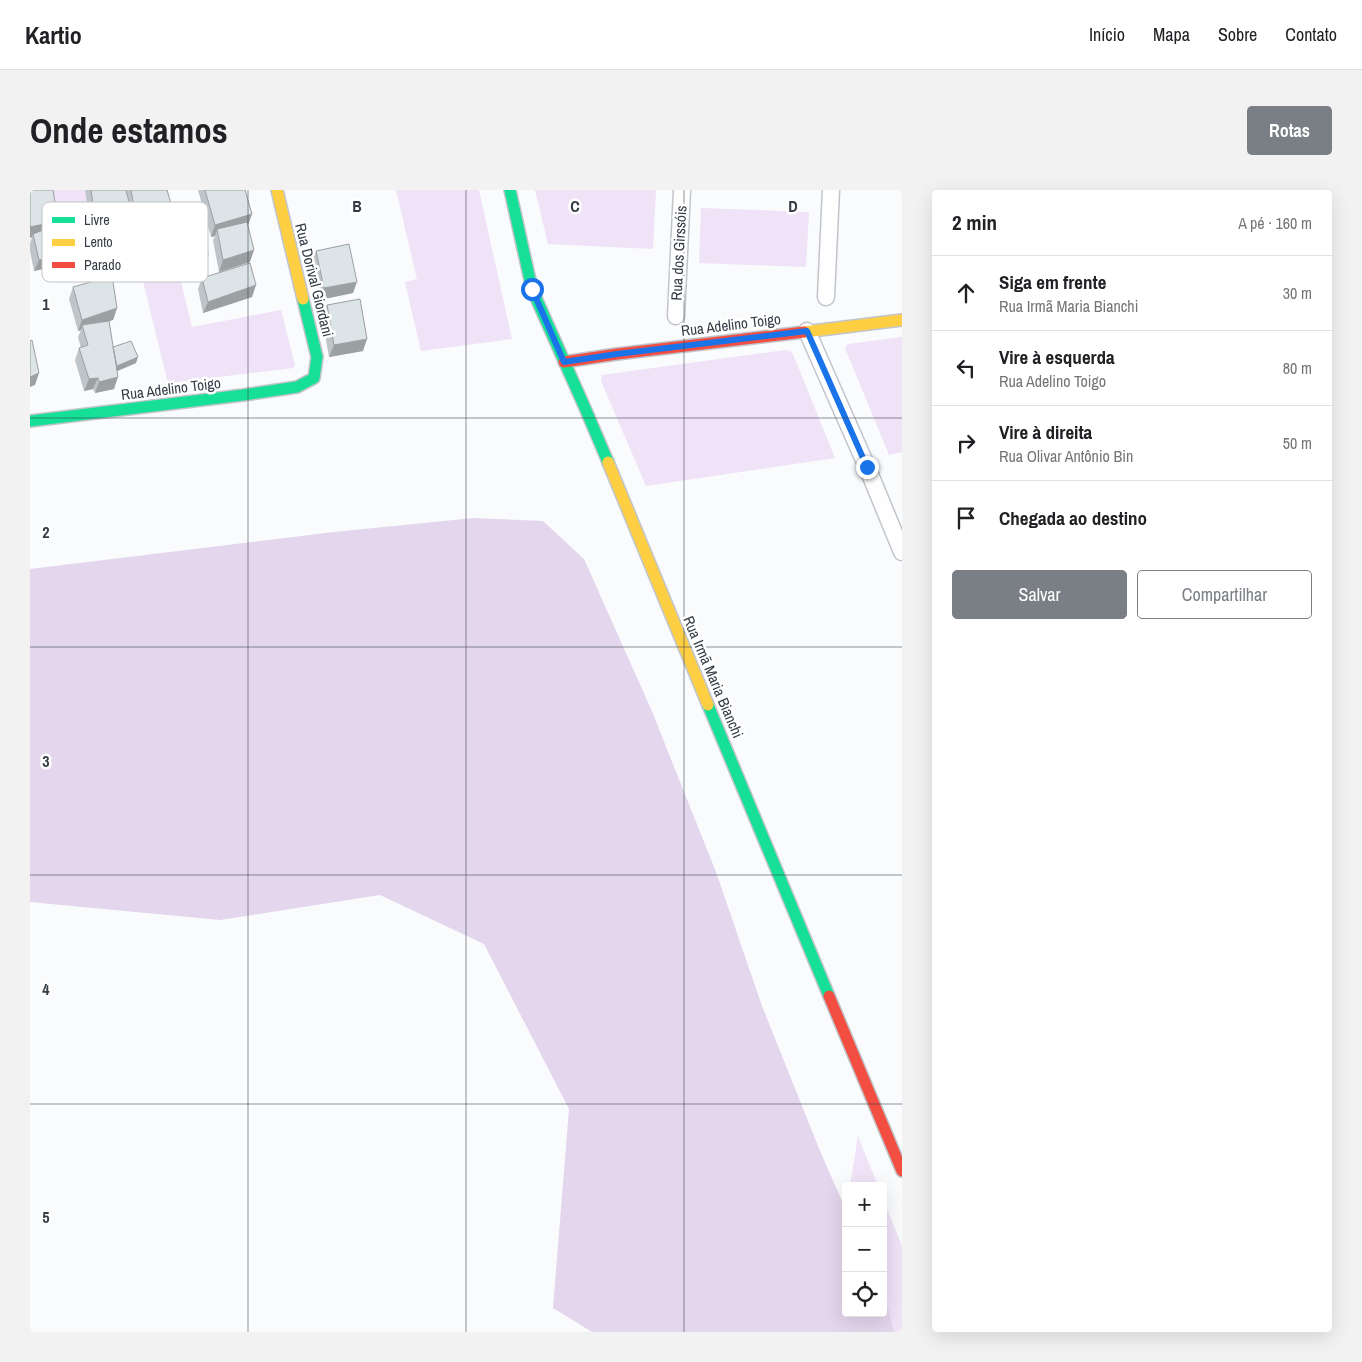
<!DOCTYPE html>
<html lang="pt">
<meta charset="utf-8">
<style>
:root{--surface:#fff;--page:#f2f2f2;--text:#202124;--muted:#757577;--line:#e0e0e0;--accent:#7a7f85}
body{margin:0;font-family:"Archivo Narrow",sans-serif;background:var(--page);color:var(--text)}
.controls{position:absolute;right:15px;bottom:15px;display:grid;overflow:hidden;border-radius:5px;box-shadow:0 5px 20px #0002}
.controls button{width:45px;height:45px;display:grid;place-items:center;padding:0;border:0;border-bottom:1px solid var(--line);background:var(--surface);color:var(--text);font:25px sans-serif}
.stop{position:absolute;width:15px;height:15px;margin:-11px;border:4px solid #1a73e8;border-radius:50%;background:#fff}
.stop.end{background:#1a73e8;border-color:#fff;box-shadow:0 1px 5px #0008}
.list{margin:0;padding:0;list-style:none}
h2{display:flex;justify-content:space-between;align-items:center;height:65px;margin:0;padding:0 20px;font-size:21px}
h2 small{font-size:16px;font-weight:400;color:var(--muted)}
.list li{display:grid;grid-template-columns:32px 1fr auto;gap:15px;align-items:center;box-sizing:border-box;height:75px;padding:0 20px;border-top:1px solid var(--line)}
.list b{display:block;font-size:19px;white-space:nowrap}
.list p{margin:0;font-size:16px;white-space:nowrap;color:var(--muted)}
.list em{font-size:16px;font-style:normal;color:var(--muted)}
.actions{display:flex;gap:10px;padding:15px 20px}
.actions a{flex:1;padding:11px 0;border:1px solid var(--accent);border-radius:5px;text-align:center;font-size:18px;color:var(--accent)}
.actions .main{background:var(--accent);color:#fff}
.icon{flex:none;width:28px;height:28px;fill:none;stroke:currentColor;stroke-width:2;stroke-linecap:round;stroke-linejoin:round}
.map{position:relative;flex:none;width:872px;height:1142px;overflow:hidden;border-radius:5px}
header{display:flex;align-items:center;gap:30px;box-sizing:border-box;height:70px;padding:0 25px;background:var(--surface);border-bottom:1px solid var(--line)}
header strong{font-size:24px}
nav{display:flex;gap:28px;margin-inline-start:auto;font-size:18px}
.intro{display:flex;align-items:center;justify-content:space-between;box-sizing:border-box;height:120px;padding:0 30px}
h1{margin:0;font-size:35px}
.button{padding:12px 22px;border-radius:5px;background:var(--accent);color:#fff;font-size:18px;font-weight:700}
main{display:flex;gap:30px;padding:0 30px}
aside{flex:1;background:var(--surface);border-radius:5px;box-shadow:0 5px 20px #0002}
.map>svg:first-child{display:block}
.green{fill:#f0e2f7}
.forest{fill:#e4d6ec}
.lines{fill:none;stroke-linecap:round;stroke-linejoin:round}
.street-casing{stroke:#c1c5ca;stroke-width:19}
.fast-casing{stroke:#c1c5ca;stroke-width:14}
.slow-casing{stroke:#c1c5ca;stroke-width:14}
.jam-casing{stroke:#c1c5ca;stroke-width:14}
.street{stroke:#fefeff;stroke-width:16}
.fast{stroke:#16e098;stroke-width:11}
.slow{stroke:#ffcf43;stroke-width:11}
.jam{stroke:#f24e42;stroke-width:11}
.wall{fill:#bec4c7}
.shaded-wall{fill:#9ba0a2}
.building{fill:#dde4e7;stroke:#9ba0a2}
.route{stroke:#1a73e8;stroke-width:6}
.grid{fill:none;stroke:#353c45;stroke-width:1;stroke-opacity:0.55}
.labels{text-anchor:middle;stroke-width:5;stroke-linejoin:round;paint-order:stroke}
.street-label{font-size:15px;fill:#353c45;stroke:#fff}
.key{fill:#fff;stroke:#c2c4c7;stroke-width:1}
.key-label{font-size:14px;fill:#353c45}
.grid-label{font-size:16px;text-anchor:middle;font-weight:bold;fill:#353c45;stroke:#fff;stroke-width:5;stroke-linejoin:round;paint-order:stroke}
</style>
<header>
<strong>Kartio</strong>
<nav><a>Início</a><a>Mapa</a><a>Sobre</a><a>Contato</a></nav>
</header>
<div class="intro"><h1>Onde estamos</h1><a class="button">Rotas</a></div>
<main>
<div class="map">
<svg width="872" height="1142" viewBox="0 0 872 1142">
<rect width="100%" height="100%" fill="#f9fbfd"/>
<path class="green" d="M 19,0 L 55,0 L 71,74 L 37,81 Z
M 366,0 L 449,0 L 482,149 L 391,161 L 375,92 L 387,89 Z
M 505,0 L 626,0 L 623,59 L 518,54 Z
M 671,18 L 779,22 L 776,77 L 669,73 Z
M 143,59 L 162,137 L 251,120 L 265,175 L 263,178 L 138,193 L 107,67 Z
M 872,147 L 872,262 L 859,265 L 815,158 L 818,154 Z
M 755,160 L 760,161 L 763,164 L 805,268 L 616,296 L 571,191 L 572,185 Z
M 828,946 L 848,996 L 820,996 Z
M 853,1009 L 872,1056 L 872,1142 L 864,1142 L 859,1120 L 853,1106 Z"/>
<path class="forest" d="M 444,328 L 513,331 L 554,369 L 621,519 L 686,682 L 732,816 L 790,961 L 816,1020 L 816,1123 L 853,1123 L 853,1106 L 859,1120 L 864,1142 L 562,1142 L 523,1118 L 539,919 L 454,754 L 350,705 L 190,730 L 0,712 L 0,379 L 304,342 Z"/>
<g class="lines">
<defs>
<path id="street" d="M 796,107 L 801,0
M 646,126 L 652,0
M 777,141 L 837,277 L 872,362"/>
<path id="fast" d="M 480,0 L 502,99 L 555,218 L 578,272
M 0,231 L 213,205 L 267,197 L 284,188 L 287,167 L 273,109
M 678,515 L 799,806"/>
<path id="slow" d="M 247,0 L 273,109
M 774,142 L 872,130
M 578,272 L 678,515"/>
<path id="jam" d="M 534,172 L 587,164 L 774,142
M 799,806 L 872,981"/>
</defs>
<use href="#street" class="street-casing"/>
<use href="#fast" class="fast-casing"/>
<use href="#slow" class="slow-casing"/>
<use href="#jam" class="jam-casing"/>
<use href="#street" class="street"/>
<use href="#fast" class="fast"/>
<use href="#slow" class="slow"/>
<use href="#jam" class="jam"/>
</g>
<path class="wall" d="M 0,0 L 25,41 L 30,64 L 26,76 L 4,81 L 0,61 L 0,53 L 2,47 L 0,48 Z
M 55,0 L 137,0 L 142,17 L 138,29 L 102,39 L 98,19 L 95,27 L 61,40 Z
M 168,0 L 215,0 L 222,24 L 218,35 L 220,72 L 189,82 L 183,50 L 185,46 L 181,47 Z
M 146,47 L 178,66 L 174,77 L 149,84 L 142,59 Z
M 286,61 L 323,103 L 289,110 L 282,72 Z
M 172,88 L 222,107 L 173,123 L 168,99 Z
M 43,97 L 87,118 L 83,130 L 79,131 L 83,157 L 106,173 L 87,181 L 84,199 L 65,203 L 63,199 L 54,201 L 45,170 L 49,158 L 51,158 L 48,147 L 51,140 L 48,141 L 39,109 Z
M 297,115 L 333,161 L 299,167 L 292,127 Z"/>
<path class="shaded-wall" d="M 100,16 L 95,27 L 61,40 L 65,28 Z
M 142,17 L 138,29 L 102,39 L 106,27 Z
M 222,24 L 218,35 L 187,39 L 185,46 L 181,47 L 185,35 Z
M 28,31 L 24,42 L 3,44 L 2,47 L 0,48 L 0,37 Z
M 224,60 L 220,72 L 189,82 L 193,70 Z
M 30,64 L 26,76 L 4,81 L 9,70 Z
M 178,66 L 174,77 L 149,84 L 154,72 Z
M 327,92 L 323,103 L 289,110 L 294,98 Z
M 226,95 L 222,107 L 173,123 L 178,112 Z
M 87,118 L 83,130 L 54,139 L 52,135 L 51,140 L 48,141 L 52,130 Z
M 337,149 L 333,161 L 299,167 L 304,155 Z
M 108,167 L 106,173 L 85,182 L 87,176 Z
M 9,183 L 5,195 L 0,197 L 0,187 Z
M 88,187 L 84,199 L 65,203 L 69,192 Z
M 68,188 L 63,199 L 54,201 L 59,189 Z"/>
<path class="building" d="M 0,0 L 23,0 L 28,31 L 0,37 Z
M 61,0 L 96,0 L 100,16 L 65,28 Z
M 101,0 L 137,0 L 142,17 L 106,27 Z
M 175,0 L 215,0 L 222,24 L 185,35 Z
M 217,32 L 224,60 L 193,70 L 187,39 Z
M 24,36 L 30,64 L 9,70 L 3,44 Z
M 176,38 L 178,66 L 154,72 L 146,47 Z
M 319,54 L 327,92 L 294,98 L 286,61 Z
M 220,73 L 226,95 L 178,112 L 172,88 Z
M 82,86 L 87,118 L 52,130 L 43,97 Z
M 330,109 L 337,149 L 304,155 L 297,115 Z
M 79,131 L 88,187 L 69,192 L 68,188 L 59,189 L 49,158 L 58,155 L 52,135 Z
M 2,150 L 9,183 L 0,187 L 0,151 Z
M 101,151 L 108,167 L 87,176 L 83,157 Z"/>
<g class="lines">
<path class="route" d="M 502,99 L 534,172 L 587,164 L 777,141 L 837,277"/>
</g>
<path class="grid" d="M 218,0 L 218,1142M 436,0 L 436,1142M 654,0 L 654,1142M 0,228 L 872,228M 0,457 L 872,457M 0,685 L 872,685M 0,914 L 872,914"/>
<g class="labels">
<g class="street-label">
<text transform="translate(649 63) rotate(-87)" y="5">Rua dos Girssóis</text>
<text transform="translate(284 90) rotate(76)" y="5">Rua Dorival Giordani</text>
<text transform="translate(701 135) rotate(-7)" y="5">Rua Adelino Toigo</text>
<text transform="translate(141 199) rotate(-7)" y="5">Rua Adelino Toigo</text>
<text transform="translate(683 487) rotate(67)" y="5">Rua Irmã Maria Bianchi</text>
</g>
</g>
<rect x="12" y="12" width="166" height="80" rx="8" class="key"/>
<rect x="22" y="27" width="23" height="6" fill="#16e098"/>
<rect x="22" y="49" width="23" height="7" fill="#ffcf43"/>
<rect x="22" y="72" width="23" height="6" fill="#f24e42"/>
<g class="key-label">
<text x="54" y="35">Livre</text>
<text x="54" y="57">Lento</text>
<text x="54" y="80">Parado</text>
</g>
<g class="grid-label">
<text x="327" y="22">B</text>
<text x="545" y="22">C</text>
<text x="763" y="22">D</text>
<text x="16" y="120">1</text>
<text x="16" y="348">2</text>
<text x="16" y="577">3</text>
<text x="16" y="805">4</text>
<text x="16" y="1033">5</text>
</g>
</svg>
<div class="controls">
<button>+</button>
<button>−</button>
<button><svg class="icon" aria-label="locate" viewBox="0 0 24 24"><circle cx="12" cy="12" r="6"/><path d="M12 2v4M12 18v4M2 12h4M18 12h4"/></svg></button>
</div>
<div class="stop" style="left:502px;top:99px"></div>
<div class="stop end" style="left:837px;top:277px"></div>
</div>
<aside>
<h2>2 min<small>A pé · 160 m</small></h2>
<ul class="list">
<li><svg class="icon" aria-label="ahead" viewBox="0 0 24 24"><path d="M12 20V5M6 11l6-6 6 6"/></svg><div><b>Siga em frente</b><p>Rua Irmã Maria Bianchi</p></div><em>30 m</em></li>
<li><svg class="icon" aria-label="left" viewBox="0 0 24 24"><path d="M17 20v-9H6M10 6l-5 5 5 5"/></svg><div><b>Vire à esquerda</b><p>Rua Adelino Toigo</p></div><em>80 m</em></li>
<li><svg class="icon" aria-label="right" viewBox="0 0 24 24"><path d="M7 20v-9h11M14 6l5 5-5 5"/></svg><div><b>Vire à direita</b><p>Rua Olivar Antônio Bin</p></div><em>50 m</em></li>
<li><svg class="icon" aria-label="arrive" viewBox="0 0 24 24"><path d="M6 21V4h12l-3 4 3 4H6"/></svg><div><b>Chegada ao destino</b></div></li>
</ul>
<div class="actions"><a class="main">Salvar</a><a>Compartilhar</a></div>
</aside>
</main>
